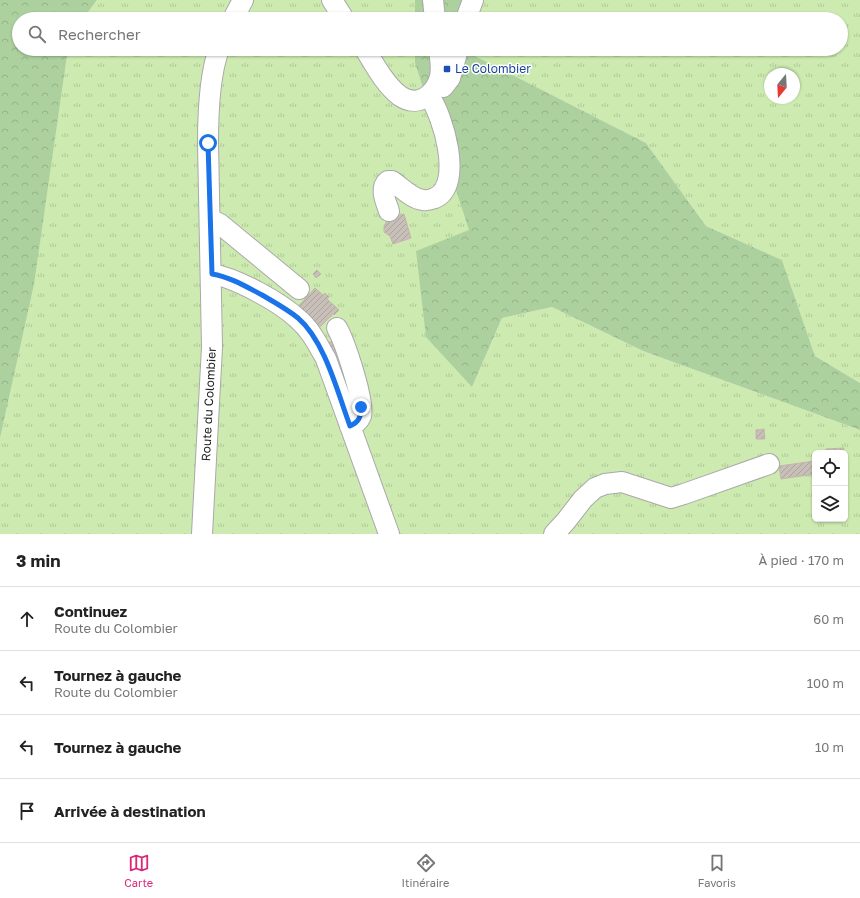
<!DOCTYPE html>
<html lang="fr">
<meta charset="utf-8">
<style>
:root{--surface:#fff;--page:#f2f2f2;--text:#222;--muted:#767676;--line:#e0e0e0;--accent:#db2777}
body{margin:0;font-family:"Golos Text",sans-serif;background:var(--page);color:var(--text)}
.controls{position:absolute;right:12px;bottom:12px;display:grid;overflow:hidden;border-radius:6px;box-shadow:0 1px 3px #0004}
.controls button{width:36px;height:36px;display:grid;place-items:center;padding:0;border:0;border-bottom:1px solid var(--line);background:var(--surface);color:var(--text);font:20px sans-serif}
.compass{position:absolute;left:764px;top:68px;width:36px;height:36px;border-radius:50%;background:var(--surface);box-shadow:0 1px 3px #0004;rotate:198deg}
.stop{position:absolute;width:12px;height:12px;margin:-9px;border:3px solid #1a73e8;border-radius:50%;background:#fff}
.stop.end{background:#1a73e8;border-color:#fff;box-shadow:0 1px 4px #0008}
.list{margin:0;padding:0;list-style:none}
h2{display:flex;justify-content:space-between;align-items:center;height:52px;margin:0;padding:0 16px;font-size:17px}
h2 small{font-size:13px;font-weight:400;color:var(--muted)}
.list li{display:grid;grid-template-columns:26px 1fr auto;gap:12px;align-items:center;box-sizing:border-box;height:64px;padding:0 16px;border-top:1px solid var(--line)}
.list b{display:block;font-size:15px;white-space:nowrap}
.list p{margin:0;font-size:13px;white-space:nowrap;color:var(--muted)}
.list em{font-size:13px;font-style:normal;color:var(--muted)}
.icon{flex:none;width:22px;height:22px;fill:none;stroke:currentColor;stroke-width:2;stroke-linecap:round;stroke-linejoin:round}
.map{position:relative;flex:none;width:860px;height:534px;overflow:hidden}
.search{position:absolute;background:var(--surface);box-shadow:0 1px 3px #0004;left:12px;right:12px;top:12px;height:44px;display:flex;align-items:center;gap:10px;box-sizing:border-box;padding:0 14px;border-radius:22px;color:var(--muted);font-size:15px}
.sheet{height:308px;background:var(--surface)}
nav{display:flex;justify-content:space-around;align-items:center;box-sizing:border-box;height:56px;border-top:1px solid var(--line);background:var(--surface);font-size:11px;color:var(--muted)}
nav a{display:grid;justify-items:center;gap:2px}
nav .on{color:var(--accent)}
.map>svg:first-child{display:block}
.grass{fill:url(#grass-tufts);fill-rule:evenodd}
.forest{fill:url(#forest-crowns)}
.building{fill:url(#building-hatch);stroke:#c4b6ab}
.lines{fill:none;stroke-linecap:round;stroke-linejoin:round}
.minor-casing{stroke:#a9a9a9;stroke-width:22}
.minor{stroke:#fff;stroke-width:20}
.route{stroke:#1a73e8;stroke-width:5}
.transit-dot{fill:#1a4fb4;stroke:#fff;stroke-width:1.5}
.labels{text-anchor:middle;stroke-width:3;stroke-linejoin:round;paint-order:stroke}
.transit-label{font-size:12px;fill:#164399;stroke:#fff;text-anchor:start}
.street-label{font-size:12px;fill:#222;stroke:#fff}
</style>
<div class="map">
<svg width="860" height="534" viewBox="0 0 860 534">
<defs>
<pattern id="grass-tufts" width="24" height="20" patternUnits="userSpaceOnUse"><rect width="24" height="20" fill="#cdebb0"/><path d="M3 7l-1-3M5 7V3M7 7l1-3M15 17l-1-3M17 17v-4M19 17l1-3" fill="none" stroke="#b0c997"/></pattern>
<pattern id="forest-crowns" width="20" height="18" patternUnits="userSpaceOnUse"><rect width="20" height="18" fill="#add19e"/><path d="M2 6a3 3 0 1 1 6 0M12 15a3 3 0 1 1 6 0" fill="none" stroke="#95b388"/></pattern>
<pattern id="building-hatch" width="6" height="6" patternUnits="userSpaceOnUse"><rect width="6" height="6" fill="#c7bfb8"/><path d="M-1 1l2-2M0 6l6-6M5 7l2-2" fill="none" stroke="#aba49e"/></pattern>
</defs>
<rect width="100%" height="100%" fill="#f2efe9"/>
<path class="grass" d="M 97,0 L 415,0 L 415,19 L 83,19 Z
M 472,0 L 860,0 L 860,383 L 815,356 L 782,260 L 706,226 L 646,143 L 462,50 L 463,49 L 841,49 L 841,19 L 468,19 ZM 770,74 L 794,74 L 794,98 L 770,98 Z
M 68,49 L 415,49 L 415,63 L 470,230 L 472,387 L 502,318 L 552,307 L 643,351 L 860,430 L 860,534 L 0,534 L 0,437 L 36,267 ZM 815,453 L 845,453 L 845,519 L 815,519 Z"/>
<path class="forest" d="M 0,0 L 97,0 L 83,19 L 19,19 L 19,49 L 68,49 L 34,284 L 0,438 Z
M 415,0 L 472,0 L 468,19 L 415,19 Z
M 415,49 L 463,49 L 463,50 L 646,143 L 706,226 L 782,260 L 815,356 L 860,383 L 860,430 L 643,351 L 552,307 L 502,318 L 472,387 L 426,337 L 416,251 L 469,230 L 415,63 Z"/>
<path class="building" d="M 404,214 L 411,238 L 393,244 L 390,236 L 384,232 L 384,226 L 388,219 Z
M 317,270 L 321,274 L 316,278 L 313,274 Z
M 315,288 L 323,295 L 325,293 L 329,297 L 327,299 L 339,310 L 334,315 L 333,314 L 316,331 L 294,311 Z
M 332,341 L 338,356 L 331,359 L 326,344 Z
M 764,429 L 765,439 L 756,439 L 756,430 Z
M 844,448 L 843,453 L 826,453 L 826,449 Z
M 815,461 L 815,474 L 781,479 L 779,466 Z"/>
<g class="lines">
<defs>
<g id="minor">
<path d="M 332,0 L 344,19"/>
<path d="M 433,0 L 435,19"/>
<path d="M 233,19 L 243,0"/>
<path d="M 466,19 L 473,0"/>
<path d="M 365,49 C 374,64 386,86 400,96 C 418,108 435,95 440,77 C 442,68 440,58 439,49"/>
<path d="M 443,87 L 450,78 L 458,49"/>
<path d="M 389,211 C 386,202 379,188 388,181 L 392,181 C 401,187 412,199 423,200 C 427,201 432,199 435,198 C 464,185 443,115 429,96"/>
<path d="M 210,222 L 216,222 L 220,224 L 299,289"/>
<path d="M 212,274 C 236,278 280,302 298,319 C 311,330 318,345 326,359 L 389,534"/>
<path d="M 337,328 C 345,342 365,402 361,416 C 359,421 355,424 350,426"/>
<path id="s1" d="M 202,534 L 212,347 L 208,143 C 208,114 209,76 219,49"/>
<path d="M 554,534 L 566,521 L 583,499 L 595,488 L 605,484 L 622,482 L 671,498 L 684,494 L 769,464"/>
</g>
</defs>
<use href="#minor" class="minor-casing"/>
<use href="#minor" class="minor"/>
</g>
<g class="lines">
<path class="route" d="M 208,143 L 212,274 C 230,277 245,286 262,295 C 274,302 287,309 298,318 C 325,341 338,394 350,426 C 359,422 361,417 361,407"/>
</g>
<rect class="transit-dot" x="443" y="65" width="8" height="8" rx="2"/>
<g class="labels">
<g class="transit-label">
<text x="455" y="73">Le Colombier</text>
</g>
<g class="street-label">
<text dy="4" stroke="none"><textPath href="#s1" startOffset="130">Route du Colombier</textPath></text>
</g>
</g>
</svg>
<div class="controls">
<button><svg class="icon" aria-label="locate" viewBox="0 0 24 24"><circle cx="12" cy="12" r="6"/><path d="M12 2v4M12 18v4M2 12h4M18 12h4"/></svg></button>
<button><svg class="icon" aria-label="layers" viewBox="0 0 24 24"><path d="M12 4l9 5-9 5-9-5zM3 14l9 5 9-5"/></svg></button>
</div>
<svg class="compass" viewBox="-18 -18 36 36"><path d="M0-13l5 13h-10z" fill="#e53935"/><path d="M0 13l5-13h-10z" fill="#767676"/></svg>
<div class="stop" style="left:208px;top:143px"></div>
<div class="stop end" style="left:361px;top:407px"></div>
<div class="search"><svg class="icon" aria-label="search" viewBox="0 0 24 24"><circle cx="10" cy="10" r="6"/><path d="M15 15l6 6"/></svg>Rechercher</div>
</div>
<section class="sheet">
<h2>3 min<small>À pied · 170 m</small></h2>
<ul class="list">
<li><svg class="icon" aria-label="ahead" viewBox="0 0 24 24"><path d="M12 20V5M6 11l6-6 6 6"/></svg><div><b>Continuez</b><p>Route du Colombier</p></div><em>60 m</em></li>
<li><svg class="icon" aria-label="left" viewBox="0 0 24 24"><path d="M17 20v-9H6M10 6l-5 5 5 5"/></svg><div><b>Tournez à gauche</b><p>Route du Colombier</p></div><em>100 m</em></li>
<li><svg class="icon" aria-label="left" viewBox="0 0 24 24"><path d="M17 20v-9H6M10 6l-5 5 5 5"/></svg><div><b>Tournez à gauche</b></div><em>10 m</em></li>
<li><svg class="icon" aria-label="arrive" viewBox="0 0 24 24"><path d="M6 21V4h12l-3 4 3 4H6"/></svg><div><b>Arrivée à destination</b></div></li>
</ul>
</section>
<nav>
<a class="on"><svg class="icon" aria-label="map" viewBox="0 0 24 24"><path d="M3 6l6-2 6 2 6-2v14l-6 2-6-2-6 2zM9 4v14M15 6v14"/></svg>Carte</a>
<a><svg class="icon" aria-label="directions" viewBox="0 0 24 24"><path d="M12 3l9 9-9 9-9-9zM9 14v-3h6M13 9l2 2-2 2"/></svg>Itinéraire</a>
<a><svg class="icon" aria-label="saved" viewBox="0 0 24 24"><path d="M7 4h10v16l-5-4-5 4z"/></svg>Favoris</a>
</nav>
